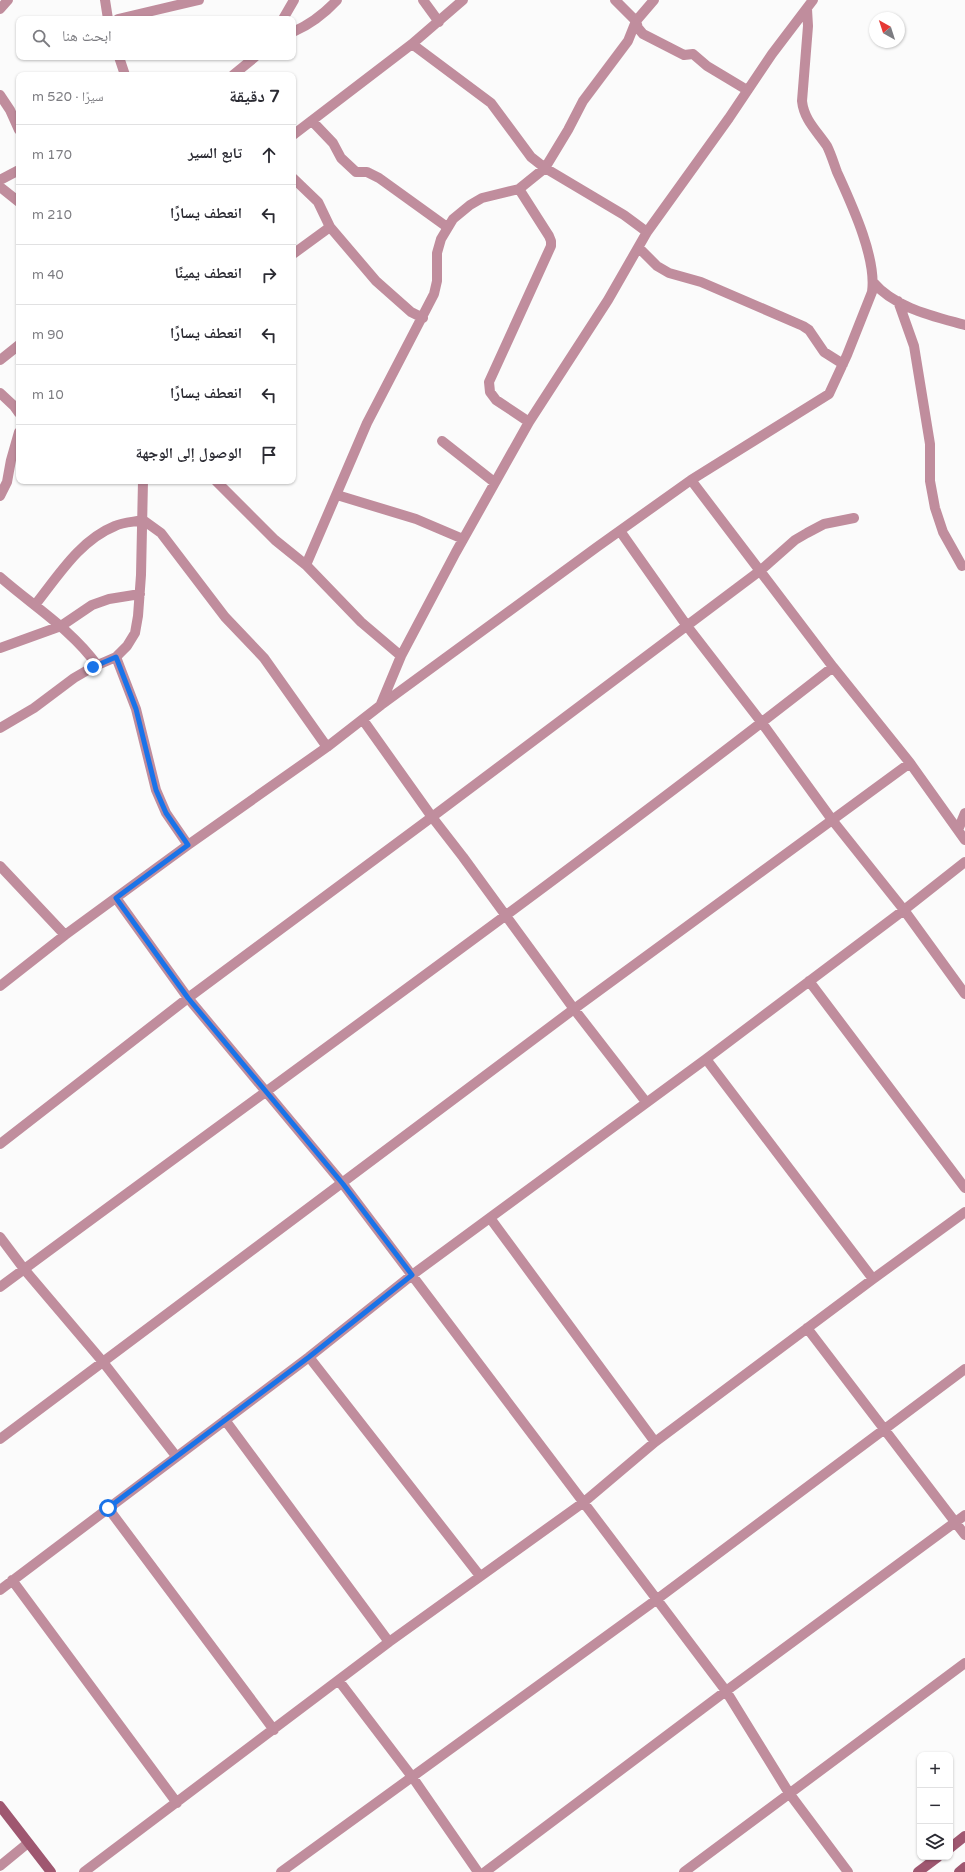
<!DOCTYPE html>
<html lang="ar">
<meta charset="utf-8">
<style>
:root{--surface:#fff;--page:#f7f7f7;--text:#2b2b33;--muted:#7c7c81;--line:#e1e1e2}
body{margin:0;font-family:"Varela Round","Noto Naskh Arabic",sans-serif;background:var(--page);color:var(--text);direction:rtl}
.controls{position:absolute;right:12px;bottom:12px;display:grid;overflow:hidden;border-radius:8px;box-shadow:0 1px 3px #0004}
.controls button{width:36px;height:36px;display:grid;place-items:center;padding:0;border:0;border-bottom:1px solid var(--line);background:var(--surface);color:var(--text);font:20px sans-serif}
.compass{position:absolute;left:869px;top:12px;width:36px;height:36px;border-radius:50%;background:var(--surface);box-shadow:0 1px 3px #0004;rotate:321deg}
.stop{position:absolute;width:12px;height:12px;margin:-9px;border:3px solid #1a73e8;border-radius:50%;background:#fff}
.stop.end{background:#1a73e8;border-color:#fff;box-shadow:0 1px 4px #0008}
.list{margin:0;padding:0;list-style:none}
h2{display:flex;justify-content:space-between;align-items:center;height:52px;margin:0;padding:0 16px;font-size:17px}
h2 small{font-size:13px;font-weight:400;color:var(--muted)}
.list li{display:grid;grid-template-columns:26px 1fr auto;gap:12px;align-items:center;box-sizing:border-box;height:60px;padding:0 16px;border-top:1px solid var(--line)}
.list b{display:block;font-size:15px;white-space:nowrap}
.list em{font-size:13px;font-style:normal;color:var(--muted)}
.icon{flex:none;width:22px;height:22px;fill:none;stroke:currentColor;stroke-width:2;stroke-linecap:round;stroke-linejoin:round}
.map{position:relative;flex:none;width:965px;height:1872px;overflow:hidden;direction:ltr}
.search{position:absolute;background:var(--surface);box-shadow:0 1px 3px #0004;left:16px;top:16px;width:280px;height:44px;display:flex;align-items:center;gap:10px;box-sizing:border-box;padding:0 14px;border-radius:8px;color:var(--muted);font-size:15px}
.panel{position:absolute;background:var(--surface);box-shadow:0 1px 3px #0004;left:16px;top:72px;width:280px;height:412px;border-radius:8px;direction:rtl}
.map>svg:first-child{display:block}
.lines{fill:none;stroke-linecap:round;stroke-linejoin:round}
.street{stroke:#c08d9d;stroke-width:10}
.secondary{stroke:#9f5770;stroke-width:10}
.route{stroke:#1a73e8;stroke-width:5}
</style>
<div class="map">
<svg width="965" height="1872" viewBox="0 0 965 1872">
<rect width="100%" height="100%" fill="#fbfbfb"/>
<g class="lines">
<path class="street" d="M 105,0 L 108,19
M 423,0 L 439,22
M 615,0 L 636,21 L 638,28 L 643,34 L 684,55 L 693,54 L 707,66 L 747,90
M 0,9 L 8,0
M 118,19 L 199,0
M 283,19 L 294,0
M 293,32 C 311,24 324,14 337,0
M 412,44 L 491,103 L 531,157 L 545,168 L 624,215 L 647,232
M 119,57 L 125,75
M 233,75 L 255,57
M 0,95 L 10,110 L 19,130
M 312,121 L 333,143 L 341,158 L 356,172 L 367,172 L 379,178 L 447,227
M 293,135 L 412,44 L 463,0
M 293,178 L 318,202 L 330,227 L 376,281 L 411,312 L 423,318
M 0,180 L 19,170
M 0,187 L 19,202
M 519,189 L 549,236 L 551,241 L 551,246 L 489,382 L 490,392 L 496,400 L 529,422
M 639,248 L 657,266 L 669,273 L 701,282 L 803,326 L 809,330 L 824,352 L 843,364
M 293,254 L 330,227
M 873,282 C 895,308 933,316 965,325
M 898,301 L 914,346 L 930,444 L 930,481 L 935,508 L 943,532 L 962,566
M 0,360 L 19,345
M 0,393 L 14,406 L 19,413
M 442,441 L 494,482
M 691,480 L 833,667 L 910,763 L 965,840
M 216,481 L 275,540 L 306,565 L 361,622 L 401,656
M 337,495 L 416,519 L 463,539
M 0,496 L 7,482 L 11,460 L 19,432
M 620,531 L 687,626 L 762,723 L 833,821 L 904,910 L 965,994
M 306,565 L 367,423 L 434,294 L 437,281 L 437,253 L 441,239 L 453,219 L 470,205 L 482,198 L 519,189 L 545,168 L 568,130 L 583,101 L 628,41 L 636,21 L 654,0
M 0,577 C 33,606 71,629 97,665
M 35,605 C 58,576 80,540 115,526 C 123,522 134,522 143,520 L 161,533 L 225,617 L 264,658 L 327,747
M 0,648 L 61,626 L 92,605 L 109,599 L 140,594
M 116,657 L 136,709 L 156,790 L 166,813 L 188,845
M 381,704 L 401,656 L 456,552 L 529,422 L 608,300 L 647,232 L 729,118 L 772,54 L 813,0
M 363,720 L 432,817 L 463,857 L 574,1009 L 646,1102
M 0,728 L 34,708 L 74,678 L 93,667 L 116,657 L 127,646 L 135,633 L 138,616 L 141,575 L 143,481
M 958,830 L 965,813
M 0,866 L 65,935
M 116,898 L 188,998 L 343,1184 L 726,1691 L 789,1793 L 848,1872
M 809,981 L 965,1188
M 0,986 L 65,935 L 188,845 L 327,747 L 381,705 L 597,547 L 691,480 L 829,394 L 847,355 L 872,292 C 877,258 851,203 837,172 C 834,164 831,154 827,146 C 817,131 804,120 802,101 L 808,26 L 807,9
M 706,1059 L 873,1279
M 0,1144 L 188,998 L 432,817 L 761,570 L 795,540 L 807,533 L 824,524 L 854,518
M 490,1218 L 655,1442
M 0,1237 L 24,1269 L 103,1362 L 176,1456
M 0,1287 C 278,1081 561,880 833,667
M 807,1328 L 965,1535
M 309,1357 L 480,1576
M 225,1420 L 389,1642
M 0,1439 L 574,1009 L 910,763
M 108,1508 L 274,1730
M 12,1580 L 177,1803
M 0,1590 L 309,1357 L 412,1275 L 706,1059 L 904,910 L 965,862
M 339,1681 L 413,1778 L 478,1872
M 0,1866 L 28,1843
M 84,1872 L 389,1642 L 584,1502 L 655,1442 L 873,1279 L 965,1212
M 281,1872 L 656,1600 L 965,1369
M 485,1872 L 726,1691 L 965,1515
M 684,1872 L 965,1663"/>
<path class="secondary" d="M 0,1806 L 51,1872
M 950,1848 L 965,1836
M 918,1872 L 938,1857
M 959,1872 L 965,1867"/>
</g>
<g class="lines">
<path class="route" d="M 93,667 L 116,657 L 136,709 L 156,790 L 166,813 L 188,845 L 116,898 L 188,998 L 343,1184 L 412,1275 L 309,1357 L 108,1508"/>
</g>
</svg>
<div class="controls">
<button>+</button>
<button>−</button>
<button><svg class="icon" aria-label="layers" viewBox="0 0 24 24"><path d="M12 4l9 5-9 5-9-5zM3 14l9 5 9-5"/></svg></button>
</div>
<svg class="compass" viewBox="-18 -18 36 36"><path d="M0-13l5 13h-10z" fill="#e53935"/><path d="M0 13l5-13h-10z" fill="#7c7c81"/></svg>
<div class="stop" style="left:108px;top:1508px"></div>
<div class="stop end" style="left:93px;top:667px"></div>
<div class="search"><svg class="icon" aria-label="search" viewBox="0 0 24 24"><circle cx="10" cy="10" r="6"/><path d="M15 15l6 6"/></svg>ابحث هنا</div>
<section class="panel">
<h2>7 دقيقة<small>سيرًا · 520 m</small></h2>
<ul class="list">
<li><svg class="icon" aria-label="ahead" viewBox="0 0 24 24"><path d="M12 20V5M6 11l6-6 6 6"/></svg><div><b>تابع السير</b></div><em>170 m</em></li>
<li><svg class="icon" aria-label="left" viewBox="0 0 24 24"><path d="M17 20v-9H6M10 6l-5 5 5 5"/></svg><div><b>انعطف يسارًا</b></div><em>210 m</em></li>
<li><svg class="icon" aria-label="right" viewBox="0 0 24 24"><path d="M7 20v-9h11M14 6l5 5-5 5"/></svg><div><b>انعطف يمينًا</b></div><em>40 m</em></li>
<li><svg class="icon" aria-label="left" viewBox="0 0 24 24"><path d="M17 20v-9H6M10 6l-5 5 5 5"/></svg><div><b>انعطف يسارًا</b></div><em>90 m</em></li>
<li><svg class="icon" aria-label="left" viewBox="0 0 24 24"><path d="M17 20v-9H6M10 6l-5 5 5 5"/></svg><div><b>انعطف يسارًا</b></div><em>10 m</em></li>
<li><svg class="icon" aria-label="arrive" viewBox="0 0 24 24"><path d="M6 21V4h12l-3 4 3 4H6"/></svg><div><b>الوصول إلى الوجهة</b></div></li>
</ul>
</section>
</div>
